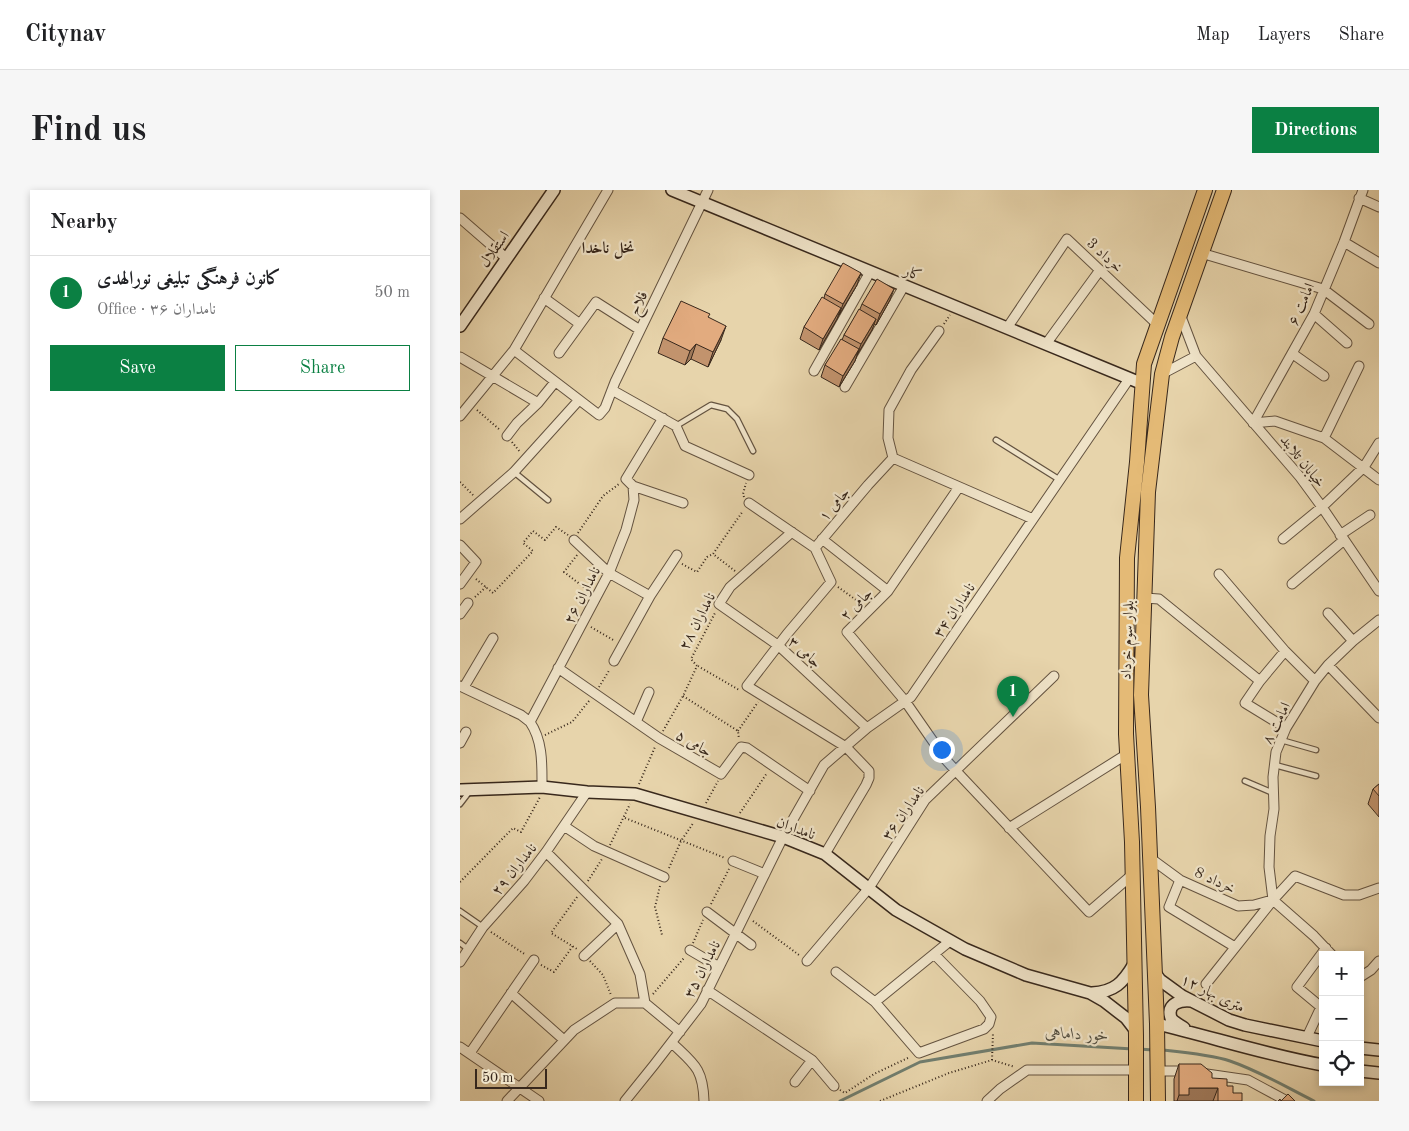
<!DOCTYPE html>
<meta charset="utf-8">
<style>
:root{--surface:#fff;--page:#f6f6f6;--text:#202124;--muted:#757577;--line:#e0e0e0;--accent:#0b8043}
body{margin:0;font-family:"Old Standard TT",Amiri,serif;background:var(--page);color:var(--text)}
.controls{position:absolute;right:15px;bottom:15px;display:grid;overflow:hidden;border-radius:0px;box-shadow:0 2px 8px #0003}
.controls button{width:45px;height:45px;display:grid;place-items:center;padding:0;border:0;border-bottom:1px solid var(--line);background:var(--surface);color:var(--text);font:25px sans-serif}
.scale{position:absolute;left:15px;bottom:12px;width:72px;box-sizing:border-box;padding-left:5px;border:2px solid #38281c;border-top:0;font-size:14px;line-height:18px;white-space:nowrap;color:#38281c;-webkit-text-stroke:4px #efe3c8;paint-order:stroke}
.you{position:absolute;left:481px;top:559px;width:18px;height:18px;margin:-12px;border:4px solid #fff;border-radius:50%;background:#1a73e8;box-shadow:0 0 0 8px #1a73e833}
.badge{display:grid;place-items:center;width:32px;height:32px;border-radius:50%;background:var(--accent);color:#fff;font-size:16px;font-weight:700}
.pin{position:absolute;translate:-50% -41px;filter:drop-shadow(0 1px 2px #0008)}
.pin::after{content:'';position:absolute;top:26px;width:18px;height:15px;background:inherit;clip-path:polygon(0 0,100% 0,50% 100%)}
.list{margin:0;padding:0;list-style:none}
h2{display:flex;justify-content:space-between;align-items:center;height:65px;margin:0;padding:0 20px;font-size:21px}
h2 small{font-size:16px;font-weight:400;color:var(--muted)}
.list li{display:grid;grid-template-columns:32px 1fr auto;gap:15px;align-items:center;box-sizing:border-box;height:75px;padding:0 20px;border-top:1px solid var(--line)}
.list b{display:block;font-size:19px;white-space:nowrap}
.list p{margin:0;font-size:16px;white-space:nowrap;color:var(--muted)}
.list em{font-size:16px;font-style:normal;color:var(--muted)}
.actions{display:flex;gap:10px;padding:15px 20px}
.actions a{flex:1;padding:11px 0;border:1px solid var(--accent);border-radius:0px;text-align:center;font-size:18px;color:var(--accent)}
.actions .main{background:var(--accent);color:#fff}
.icon{flex:none;width:28px;height:28px;fill:none;stroke:currentColor;stroke-width:2;stroke-linecap:round;stroke-linejoin:round}
.map{position:relative;flex:none;width:919px;height:911px;overflow:hidden;border-radius:0px}
header{display:flex;align-items:center;gap:30px;box-sizing:border-box;height:70px;padding:0 25px;background:var(--surface);border-bottom:1px solid var(--line)}
header strong{font-size:24px}
nav{display:flex;gap:28px;margin-inline-start:auto;font-size:18px}
.intro{display:flex;align-items:center;justify-content:space-between;box-sizing:border-box;height:120px;padding:0 30px}
h1{margin:0;font-size:35px}
.button{padding:12px 22px;border-radius:0px;background:var(--accent);color:#fff;font-size:18px;font-weight:700}
main{display:flex;gap:30px;padding:0 30px}
aside{flex:1;background:var(--surface);border-radius:0px;box-shadow:0 2px 8px #0003}
.map>svg:first-child{display:block}
.lines{fill:none;stroke-linecap:round;stroke-linejoin:round}
.stream{stroke:#717e6f;stroke-width:3}
.lane-casing{stroke:#645340;stroke-width:7}
.street-casing{stroke:#645340;stroke-width:11}
.secondary-casing{stroke:#38281c;stroke-width:14}
.primary-casing{stroke:#38281c;stroke-width:16}
.path{stroke:#38281c;stroke-width:2;stroke-dasharray:1 2.5;stroke-linecap:butt}
.lane{stroke:#efe3c8;stroke-width:4.5}
.street{stroke:#efe3c8;stroke-width:9}
.secondary{stroke:#efe3c8;stroke-width:11}
.primary{stroke:#e4ba76;stroke-width:14}
.wall{fill:#c2936d;stroke:#38281c}
.shaded-wall{fill:#9e7859;stroke:#38281c}
.building{fill:#e2ab7f;stroke:#38281c}
.labels{text-anchor:middle;stroke-width:4.5;stroke-linejoin:round;paint-order:stroke}
.street-label{font-size:15px;fill:#38281c;stroke:#efe3c8}
.neighbourhood-label{font-size:16px;font-weight:bold;fill:#38281c;stroke:#efe3c8}
.water-label{font-size:16px;font-style:italic;fill:#504c3f;stroke:#efe3c8}
</style>
<header>
<strong>Citynav</strong>
<nav><a>Map</a><a>Layers</a><a>Share</a></nav>
</header>
<div class="intro"><h1>Find us</h1><a class="button">Directions</a></div>
<main>
<aside>
<h2>Nearby<small></small></h2>
<ul class="list">
<li><span class="badge">1</span><div><b>کانون فرهنگی تبلیغی نورالهدی</b><p>Office · نامداران ۳۶</p></div><em>50 m</em></li>
</ul>
<div class="actions"><a class="main">Save</a><a>Share</a></div>
</aside>
<div class="map">
<svg width="919" height="911" viewBox="0 0 919 911">
<rect width="100%" height="100%" fill="#e7d4ab"/>
<filter id="stains"><feTurbulence type="fractalNoise" baseFrequency=".004" numOctaves="4"/><feColorMatrix values="0 0 0 0 .2 0 0 0 0 .09 0 0 0 0 .02 0 0 0 .5 -.17"/></filter>
<radialGradient id="worn" r=".72"><stop offset=".6" stop-color="#630" stop-opacity="0"/><stop offset="1" stop-color="#630" stop-opacity=".3"/></radialGradient>
<g class="lines">
<path class="stream" d="M 679,859 L 693,860
M 702,860 C 721,862 752,865 770,871 C 799,881 826,897 854,911
M 380,911 L 460,872 L 572,853 L 673,859"/>
<defs>
<path id="lane" d="M 216,236 L 251,215 L 267,219 L 277,229 L 293,261
M 536,250 L 600,290
M 54,282 L 88,310
M 821,550 L 856,560
M 815,575 L 856,586
M 785,591 L 813,603
M 0,614 L 10,601
M 0,721 L 23,737
M 0,753 L 8,759"/>
<path id="street" d="M 899,8 L 919,17
M 0,28 L 46,68
M 884,52 L 919,73
M 741,63 L 863,99 L 909,134
M 84,108 L 120,134
M 854,124 L 887,153
M 547,138 L 607,49 L 698,135
M 586,154 L 640,80
M 54,160 L 139,225 L 145,218 L 155,192 L 248,0
M 99,163 L 136,112 L 180,140
M 833,164 L 864,186
M 736,166 L 840,287 L 862,317 L 919,401
M 0,167 L 78,213 L 57,233 L 47,246
M 354,181 L 410,82
M 702,184 L 736,166 L 720,124
M 385,197 L 444,96
M 152,200 L 216,236 L 225,256 L 289,285
M 78,213 L 95,192
M 0,226 L 54,160 L 148,0
M 793,233 L 854,124 L 884,52 L 903,0
M 793,233 L 815,231 L 864,248 L 919,290
M 864,248 L 899,176
M 433,268 L 428,248 L 429,220 L 451,180 L 479,141
M 173,296 L 223,313
M 289,313 L 355,358 L 408,295 L 433,268 L 573,329
M 0,329 L 54,282 L 119,210
M 332,342 L 270,397 L 259,414 L 319,456 L 407,538
M 880,345 L 910,325
M 362,349 L 428,401 L 387,442 L 445,511 L 486,570 L 496,581 L 629,722 L 673,684
M 823,349 L 862,317 L 904,277 L 919,253
M 114,350 L 149,383 L 190,406 L 154,471
M 0,355 L 16,372 L 0,394
M 355,358 L 371,392 L 327,444 L 287,496 L 386,557 L 409,581 L 409,588 L 406,595 L 365,664
M 759,384 L 825,461 L 800,491 L 785,513 L 826,538
M 832,394 L 884,350
M 428,401 L 499,297
M 190,406 L 217,365
M 685,408 L 699,409 L 800,491
M 868,423 L 893,451
M 0,424 L 8,413
M 825,461 L 855,491
M 868,475 L 919,528
M 98,478 L 199,548 L 261,584 L 281,557 L 287,558 L 350,601
M 0,496 L 61,525 L 70,532
M 4,497 L 33,448
M 176,532 L 189,502
M 0,553 L 6,542
M 82,597 C 82,575 83,551 70,532 L 149,383 L 166,340 L 174,310 L 173,296 L 166,289 L 203,228
M 104,636 L 134,656 L 204,687
M 549,638 L 667,564
M 86,662 L 158,734 L 180,784 L 185,813
M 690,668 L 720,690 L 778,716 L 794,715 L 812,710
M 273,671 L 305,684
M 720,690 L 709,717 L 775,757
M 813,710 L 809,677 L 810,646 L 814,619 L 813,587 L 816,562 L 826,538 L 855,491 L 868,475 L 893,451 L 919,430
M 813,710 L 854,746 L 872,765
M 247,722 L 291,755
M 230,760 L 259,777
M 124,766 L 158,734
M 347,771 L 409,698 L 465,610 L 594,486
M 0,772 L 23,737 L 64,691 L 86,662 L 127,602
M 376,782 L 415,812 L 459,863 L 524,839 L 529,834 L 531,827 L 520,811 L 474,764
M 900,787 L 911,780 L 919,771
M 746,794 L 813,710 L 835,686 L 884,705 L 899,705 L 919,698
M 247,800 L 352,870 L 374,896
M 51,803 L 104,850
M 415,812 L 490,751
M 847,847 L 861,817 L 837,797 L 866,758
M 212,853 C 234,874 243,878 244,911
M 0,857 L 79,911
M 10,863 L 74,770
M 698,881 L 727,881
M 740,883 L 788,890 L 827,911
M 335,892 L 352,870
M 47,911 L 114,840 L 155,813 L 185,813 L 220,842
M 165,911 L 194,875 L 241,814 L 323,647 L 364,575 L 407,538 L 451,507 L 669,189
M 527,911 L 540,899 L 567,880 L 676,880"/>
<path id="secondary" d="M 212,0 L 683,194
M 0,136 L 94,0
M 0,600 L 82,597 L 127,602 L 175,604 L 323,647 L 365,664 L 436,720 L 505,759 L 566,785 L 630,803 L 644,811 L 666,828 L 676,841
M 695,783 L 700,790 L 722,806 L 769,830 L 785,835 L 863,851
M 632,803 C 654,802 663,793 674,774
M 697,834 C 752,847 807,865 863,875
M 724,838 C 720,835 713,832 711,828 C 706,813 721,810 731,811
M 900,858 L 919,860
M 900,881 L 919,883"/>
<path id="primary" d="M 676,911 L 676,846 L 672,652 L 666,544 L 667,368 L 677,272 L 684,174 L 745,0
M 698,911 L 697,834 L 688,617 L 681,505 L 688,302 L 702,184 L 712,147 L 764,0"/>
</defs>
<use href="#lane" class="lane-casing"/>
<use href="#street" class="street-casing"/>
<use href="#secondary" class="secondary-casing"/>
<use href="#primary" class="primary-casing"/>
<path class="path" d="M 484,134 L 490,125
M 17,220 L 40,240
M 52,252 L 60,262
M 0,292 L 14,306
M 284,307 L 283,304 L 286,293
M 118,343 L 143,306 L 159,294
M 117,365 L 104,382 L 129,401
M 222,374 L 237,382 L 247,367 L 253,364
M 275,381 L 253,364 L 283,321
M 16,389 L 33,403 L 73,361 L 63,353 L 73,341 L 85,350 L 96,337 L 108,345
M 378,397 L 403,415
M 15,407 L 26,397
M 131,437 L 155,451
M 238,476 L 279,500
M 139,497 L 150,479
M 223,506 L 278,541 L 279,549
M 203,541 L 223,506 L 237,476 L 231,469 L 255,423
M 278,541 L 298,512
M 85,545 L 112,532 L 129,511
M 179,594 L 195,557
M 246,613 L 258,591
M 280,623 L 307,583
M 165,628 L 265,668
M 150,655 L 170,614
M 209,678 L 221,651 L 234,632
M 128,691 L 142,669
M 0,692 L 53,638 L 61,642 L 80,607
M 200,696 L 195,717 L 202,745
M 117,707 L 91,743 L 117,759
M 251,714 L 269,679
M 293,731 L 339,765
M 31,742 L 66,765
M 233,753 L 243,730
M 130,771 L 143,785 L 151,805
M 81,775 L 94,782 L 113,756
M 193,804 L 224,768
M 532,870 L 533,843
M 380,900 L 385,903 L 414,884 L 450,867
M 420,911 L 489,883 L 532,870 L 555,877"/>
<use href="#lane" class="lane"/>
<use href="#street" class="street"/>
<use href="#secondary" class="secondary"/>
<use href="#primary" class="primary"/>
</g>
<path class="wall" d="M 397,95 L 379,125 L 377,129 L 359,160 L 340,149 L 344,137 L 364,108 L 365,104 Z
M 430,110 L 416,135 L 414,134 L 412,140 L 397,165 L 395,171 L 379,197 L 361,187 L 365,175 L 382,150 L 384,145 L 400,119 L 402,114 Z
M 249,128 L 261,150 L 248,177 L 231,169 L 225,175 L 198,163 L 203,148 Z
M 919,594 L 919,627 L 908,614 L 913,599 Z
M 719,874 L 767,896 L 773,903 L 782,911 L 714,911 L 714,889 Z"/>
<path class="shaded-wall" d="M 401,83 L 397,95 L 379,125 L 383,114 Z
M 434,99 L 430,110 L 416,135 L 420,124 Z
M 381,118 L 377,129 L 359,160 L 363,149 Z
M 416,129 L 412,140 L 397,165 L 401,154 Z
M 266,136 L 261,150 L 248,177 L 253,162 Z
M 236,154 L 231,169 L 225,175 L 230,161 Z
M 399,159 L 395,171 L 379,197 L 383,186 Z
M 729,898 L 758,898 L 753,911 L 717,911 L 719,905 Z"/>
<path class="building" d="M 383,73 L 401,83 L 383,114 L 365,104 Z
M 417,89 L 434,99 L 420,124 L 402,114 Z
M 362,107 L 381,118 L 363,149 L 344,137 Z
M 221,111 L 250,124 L 248,127 L 266,136 L 253,162 L 236,154 L 230,161 L 203,148 Z
M 399,119 L 416,129 L 401,154 L 384,145 Z
M 381,149 L 399,159 L 383,186 L 365,175 Z
M 919,594 L 919,606 L 913,599 Z
M 719,874 L 741,874 L 752,883 L 752,888 L 767,889 L 767,896 L 773,896 L 773,903 L 782,903 L 782,911 L 758,911 L 758,898 L 729,898 L 729,905 L 719,905 Z
M 828,904 L 835,911 L 818,911 L 820,909 L 821,911 Z"/>
<g class="labels">
<g class="street-label">
<text transform="translate(34 59) rotate(-55)" y="5">استقلال</text>
<text transform="translate(645 65) rotate(43)" y="5">خرداد 3</text>
<text transform="translate(453 83) rotate(23)" y="5">کار</text>
<text transform="translate(178 113) rotate(-64)" y="5">فلاح</text>
<text transform="translate(841 114) rotate(-66)" y="5">امامت ۶</text>
<text transform="translate(843 271) rotate(51)" y="5">خیابان تلابند</text>
<text transform="translate(374 314) rotate(-50)" y="5">جامی ۱</text>
<text transform="translate(122 405) rotate(-63)" y="5">نامداران ۲۶</text>
<text transform="translate(396 414) rotate(-46)" y="5">جامی ۲</text>
<text transform="translate(494 420) rotate(-56)" y="5">نامداران ۳۴</text>
<text transform="translate(237 431) rotate(-63)" y="5">نامداران ۲۸</text>
<text transform="translate(667 450) rotate(-88)" y="5">بلوار سوم خرداد</text>
<text transform="translate(345 462) rotate(42)" y="5">جامی ۳</text>
<text transform="translate(816 533) rotate(-63)" y="5">امامت ۸</text>
<text transform="translate(234 553) rotate(30)" y="5">جامی ۵</text>
<text transform="translate(443 623) rotate(-55)" y="5">نامداران ۳۶</text>
<text transform="translate(336 638) rotate(20)" y="5">نامداران</text>
<text transform="translate(54 679) rotate(-51)" y="5">نامداران ۲۹</text>
<text transform="translate(755 690) rotate(25)" y="5">خرداد 8</text>
<text transform="translate(242 779) rotate(-63)" y="5">نامداران ۳۵</text>
<text transform="translate(753 803) rotate(26)" y="5">۱۲ متری بهار</text>
</g>
<g class="neighbourhood-label">
<text x="148" y="63">نخل ناخدا</text>
</g>
<g class="water-label">
<text transform="translate(617 843) rotate(3)" y="6">خور داماهی</text>
</g>
</g>
<rect width="100%" height="100%" filter="url(#stains)"/>
<rect width="100%" height="100%" fill="url(#worn)"/>
</svg>
<div class="controls">
<button>+</button>
<button>−</button>
<button><svg class="icon" aria-label="locate" viewBox="0 0 24 24"><circle cx="12" cy="12" r="6"/><path d="M12 2v4M12 18v4M2 12h4M18 12h4"/></svg></button>
</div>
<div class="scale">50 m</div>
<div class="you"></div>
<div class="pin badge" style="left:553px;top:527px">1</div>
</div>
</main>
